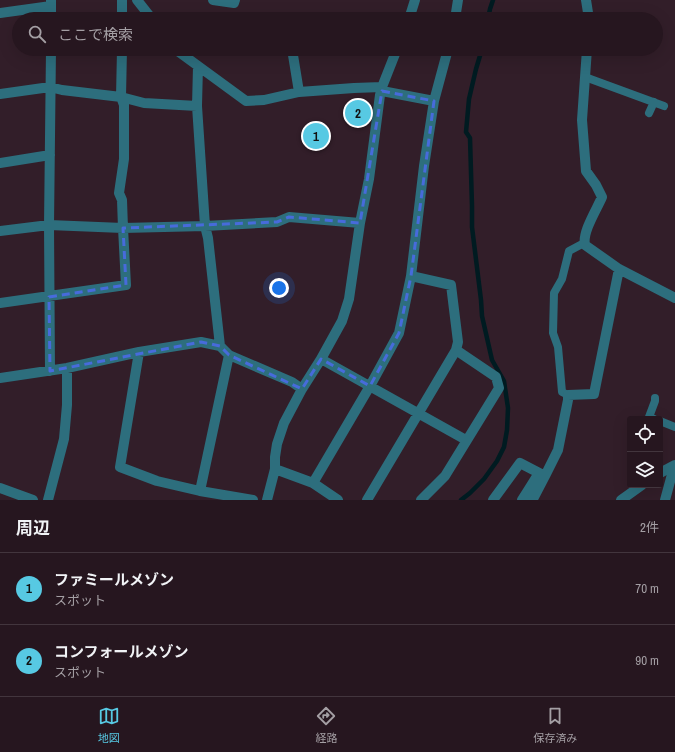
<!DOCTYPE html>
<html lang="ja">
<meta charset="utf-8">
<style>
:root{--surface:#26161f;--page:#2e1f28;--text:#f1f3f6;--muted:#a49fa4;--line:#42353d;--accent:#57c9e3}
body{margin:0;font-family:"Archivo Narrow","Noto Sans JP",sans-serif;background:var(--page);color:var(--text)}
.controls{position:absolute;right:12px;bottom:12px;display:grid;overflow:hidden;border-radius:4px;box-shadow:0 4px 16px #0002}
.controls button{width:36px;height:36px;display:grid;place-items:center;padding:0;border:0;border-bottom:1px solid var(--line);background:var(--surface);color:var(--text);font:20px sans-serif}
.you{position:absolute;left:279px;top:288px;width:14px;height:14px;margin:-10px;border:3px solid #fff;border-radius:50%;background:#1a73e8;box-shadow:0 0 0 6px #1a73e833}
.badge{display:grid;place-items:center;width:26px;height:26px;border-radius:50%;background:var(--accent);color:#111;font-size:13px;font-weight:700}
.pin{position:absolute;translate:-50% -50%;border:2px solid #fff;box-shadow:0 1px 4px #0006}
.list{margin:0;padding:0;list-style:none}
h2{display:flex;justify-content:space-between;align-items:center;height:52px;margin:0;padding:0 16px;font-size:17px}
h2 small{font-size:13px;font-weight:400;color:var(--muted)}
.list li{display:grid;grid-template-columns:26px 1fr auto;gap:12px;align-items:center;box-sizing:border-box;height:72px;padding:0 16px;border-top:1px solid var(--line)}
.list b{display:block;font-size:15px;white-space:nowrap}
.list p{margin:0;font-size:13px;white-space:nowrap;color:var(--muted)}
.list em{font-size:13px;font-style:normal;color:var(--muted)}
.icon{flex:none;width:22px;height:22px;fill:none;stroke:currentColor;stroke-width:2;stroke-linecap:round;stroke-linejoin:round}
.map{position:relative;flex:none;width:675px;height:500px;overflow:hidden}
.search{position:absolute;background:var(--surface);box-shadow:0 4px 16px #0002;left:12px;right:12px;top:12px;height:44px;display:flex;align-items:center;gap:10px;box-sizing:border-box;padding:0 14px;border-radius:22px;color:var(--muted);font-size:15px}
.sheet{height:196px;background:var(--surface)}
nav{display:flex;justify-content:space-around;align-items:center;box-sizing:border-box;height:56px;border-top:1px solid var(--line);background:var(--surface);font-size:11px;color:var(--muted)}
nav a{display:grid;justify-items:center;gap:2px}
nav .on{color:var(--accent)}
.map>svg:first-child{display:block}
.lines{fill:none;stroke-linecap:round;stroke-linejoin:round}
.stream{stroke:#001b21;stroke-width:4.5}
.lane{stroke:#2d6e7d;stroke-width:8}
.street{stroke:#2d6e7d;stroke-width:10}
.marked{fill:none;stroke:#476bdb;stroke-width:3;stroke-dasharray:8 5;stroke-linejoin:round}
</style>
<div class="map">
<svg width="675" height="500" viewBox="0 0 675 500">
<rect width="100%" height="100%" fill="#321e29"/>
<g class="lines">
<path class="stream" d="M 488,19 L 490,9 L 493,0
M 461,500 L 470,493 L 484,479 L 497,461 L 504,447 L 507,430 L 508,408 L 504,381 L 492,360 L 482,316 L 481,300 L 472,227 L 472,206 L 470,138 L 466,132 L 469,99 L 476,69 L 482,49"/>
<path class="lane" d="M 585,77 L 664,106
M 649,113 L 654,102
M 568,395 L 562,392 L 558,347 L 553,333 L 554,293 L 562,279 L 569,251 L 584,243
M 654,419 L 649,417 L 655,401 L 655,398
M 660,421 L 675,427"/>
<path class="street" d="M 137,0 L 152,19
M 213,0 L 234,3 L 235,0
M 586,0 L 589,19
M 0,13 L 51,6
M 51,19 L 51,0
M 122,19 L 122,0
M 409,19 L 415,0
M 455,19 L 458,0
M 176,49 L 179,52 L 246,101 L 264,100 L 299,92 L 354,88 L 382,87
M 292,49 L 299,92
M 587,49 L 582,120 L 586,171 L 596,185 L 602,197 C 597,209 582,232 585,245 L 619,269 L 675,298
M 198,66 L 197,106 L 205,226 L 208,238 L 220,346
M 0,94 L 50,87 L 62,90 L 121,97 L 122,49
M 434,101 L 448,49
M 0,163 L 50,155
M 0,231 L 49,225 L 123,228 L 205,226 L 277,222 L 289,217 L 360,223
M 411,276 L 451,285 L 458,342 L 456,350 L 496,377 L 499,388 L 445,476 L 421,500
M 0,303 L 126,285 L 123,228 L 122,200 L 119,193 L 124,159 L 124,105 L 121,97 L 144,103 L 197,106
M 139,352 L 120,467 L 157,481 L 200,491 L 253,500
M 321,359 L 466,440
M 50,371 L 49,225 L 51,49
M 0,378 L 67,368 L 139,352 L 201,342 L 220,346 L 229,355 L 292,382 L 302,389
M 275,469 L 313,483 L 370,386 L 399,333 L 411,276 L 424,166 L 434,101 L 382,91
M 660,473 L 675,465
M 313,483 L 338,500
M 0,488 L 33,500
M 200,491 L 229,355
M 533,499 L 545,476
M 48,500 L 64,439 L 67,405 L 67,368
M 267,500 L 275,469 L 275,457 L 277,444 L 284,423 L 302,389 L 321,359 L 342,321 L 349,299 L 360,223 L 369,179 L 380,95 L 382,87 L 397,49
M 367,500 L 456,350
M 493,500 L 520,463 L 545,476 L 558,450 L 568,400 L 568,395 L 594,394 L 619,269
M 522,500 L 529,489 L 539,473
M 621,500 L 642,485
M 665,500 L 671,478 L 675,469"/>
</g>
<path class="marked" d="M 382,91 L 434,101 L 411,276 L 399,333 L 370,386 L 321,359 L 302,389 L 229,355 L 220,346 L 201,342 L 50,371 L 49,297 L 126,285 L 123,228 L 277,222 L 289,217 L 360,223 Z"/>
</svg>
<div class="controls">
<button><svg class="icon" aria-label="locate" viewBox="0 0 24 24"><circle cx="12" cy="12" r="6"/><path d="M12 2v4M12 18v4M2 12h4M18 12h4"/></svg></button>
<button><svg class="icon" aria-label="layers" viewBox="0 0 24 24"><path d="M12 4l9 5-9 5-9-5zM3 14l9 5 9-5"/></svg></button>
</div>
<div class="you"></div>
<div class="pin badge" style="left:316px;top:136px">1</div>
<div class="pin badge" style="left:358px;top:113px">2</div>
<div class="search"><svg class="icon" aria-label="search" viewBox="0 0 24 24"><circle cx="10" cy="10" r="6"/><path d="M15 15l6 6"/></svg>ここで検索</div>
</div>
<section class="sheet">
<h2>周辺<small>2件</small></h2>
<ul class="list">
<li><span class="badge">1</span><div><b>ファミールメゾン</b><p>スポット</p></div><em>70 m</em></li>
<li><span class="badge">2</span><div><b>コンフォールメゾン</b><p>スポット</p></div><em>90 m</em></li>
</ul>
</section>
<nav>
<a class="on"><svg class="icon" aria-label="map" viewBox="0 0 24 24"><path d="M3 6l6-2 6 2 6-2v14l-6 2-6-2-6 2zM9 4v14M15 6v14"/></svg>地図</a>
<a><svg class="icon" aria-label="directions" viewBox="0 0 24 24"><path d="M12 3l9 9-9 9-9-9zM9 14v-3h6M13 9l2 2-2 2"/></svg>経路</a>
<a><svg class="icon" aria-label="saved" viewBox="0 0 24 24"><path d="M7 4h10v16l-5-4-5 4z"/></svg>保存済み</a>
</nav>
